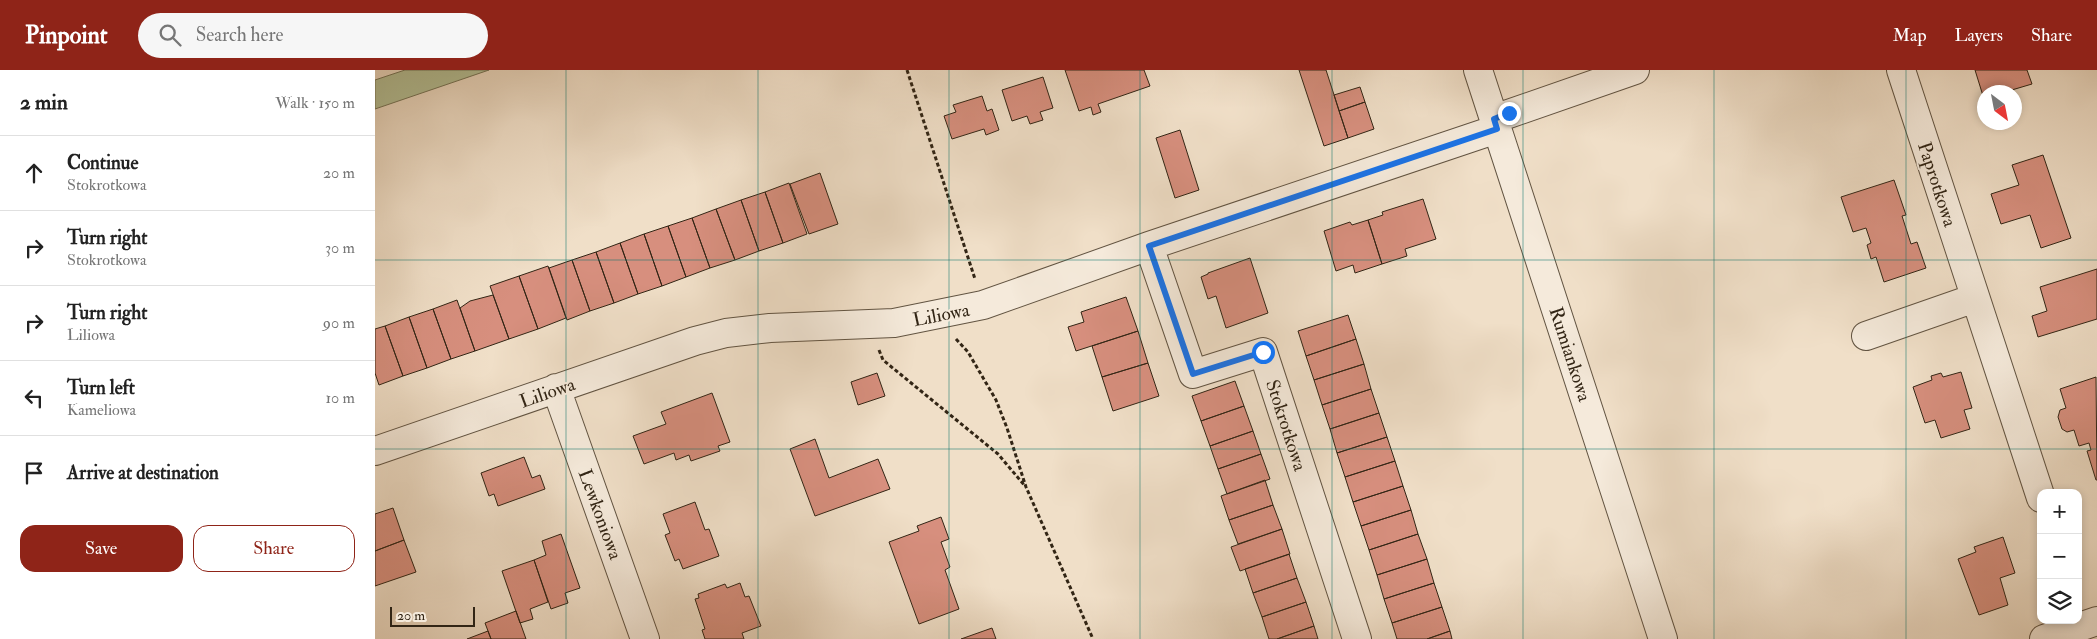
<!DOCTYPE html>
<meta charset="utf-8">
<style>
:root{--surface:#fff;--page:#f6f6f6;--text:#222;--muted:#767676;--line:#e0e0e0;--accent:#8f2418}
body{margin:0;font-family:"IM FELL Double Pica",serif;background:var(--page);color:var(--text)}
.controls{position:absolute;right:15px;bottom:15px;display:grid;overflow:hidden;border-radius:10px;box-shadow:0 2px 8px #0003}
.controls button{width:45px;height:45px;display:grid;place-items:center;padding:0;border:0;border-bottom:1px solid var(--line);background:var(--surface);color:var(--text);font:25px sans-serif}
.compass{position:absolute;left:1602px;top:15px;width:45px;height:45px;border-radius:50%;background:var(--surface);box-shadow:0 2px 8px #0003;rotate:148deg}
.scale{position:absolute;left:15px;bottom:12px;width:85px;box-sizing:border-box;padding-left:5px;border:2px solid #322515;border-top:0;font-size:14px;line-height:18px;white-space:nowrap;color:#322515;-webkit-text-stroke:4px #f5eadb;paint-order:stroke}
.stop{position:absolute;width:15px;height:15px;margin:-11px;border:4px solid #1a73e8;border-radius:50%;background:#fff}
.stop.end{background:#1a73e8;border-color:#fff;box-shadow:0 1px 5px #0008}
.list{margin:0;padding:0;list-style:none}
h2{display:flex;justify-content:space-between;align-items:center;height:65px;margin:0;padding:0 20px;font-size:21px}
h2 small{font-size:16px;font-weight:400;color:var(--muted)}
.list li{display:grid;grid-template-columns:32px 1fr auto;gap:15px;align-items:center;box-sizing:border-box;height:75px;padding:0 20px;border-top:1px solid var(--line)}
.list b{display:block;font-size:19px;white-space:nowrap}
.list p{margin:0;font-size:16px;white-space:nowrap;color:var(--muted)}
.list em{font-size:16px;font-style:normal;color:var(--muted)}
.actions{display:flex;gap:10px;padding:15px 20px}
.actions a{flex:1;padding:11px 0;border:1px solid var(--accent);border-radius:15px;text-align:center;font-size:18px;color:var(--accent)}
.actions .main{background:var(--accent);color:#fff}
.icon{flex:none;width:28px;height:28px;fill:none;stroke:currentColor;stroke-width:2;stroke-linecap:round;stroke-linejoin:round}
.map{position:relative;flex:none;width:1722px;height:569px;overflow:hidden}
header{display:flex;align-items:center;gap:30px;box-sizing:border-box;height:70px;padding:0 25px;background:var(--accent);color:#fff}
header strong{font-size:24px}
nav{display:flex;gap:28px;margin-inline-start:auto;font-size:18px}
.search{width:350px;height:45px;background:var(--page);display:flex;align-items:center;gap:12px;box-sizing:border-box;padding:0 18px;border-radius:28px;color:var(--muted);font-size:19px}
main{display:flex}
aside{flex:1;background:var(--surface)}
.map>svg:first-child{display:block}
.green{fill:#b5c39a;stroke:#747458}
.building{fill:#d78f7e;stroke:#322515}
.lines{fill:none;stroke-linecap:round;stroke-linejoin:round}
.minor-casing{stroke:#625442;stroke-width:30}
.path{stroke:#322515;stroke-width:3;stroke-dasharray:4 2.5;stroke-linecap:butt}
.minor{stroke:#f5eadb;stroke-width:28}
.route{stroke:#1a73e8;stroke-width:6}
.grid{fill:none;stroke:#0f766e;stroke-width:1;stroke-opacity:0.55}
.labels{text-anchor:middle;stroke-width:4;stroke-linejoin:round;paint-order:stroke}
.street-label{font-size:19px;fill:#322515;stroke:#f5eadb}
</style>
<header>
<strong>Pinpoint</strong>
<div class="search"><svg class="icon" aria-label="search" viewBox="0 0 24 24"><circle cx="10" cy="10" r="6"/><path d="M15 15l6 6"/></svg>Search here</div>
<nav><a>Map</a><a>Layers</a><a>Share</a></nav>
</header>
<main>
<aside>
<h2>2 min<small>Walk · 150 m</small></h2>
<ul class="list">
<li><svg class="icon" aria-label="ahead" viewBox="0 0 24 24"><path d="M12 20V5M6 11l6-6 6 6"/></svg><div><b>Continue</b><p>Stokrotkowa</p></div><em>20 m</em></li>
<li><svg class="icon" aria-label="right" viewBox="0 0 24 24"><path d="M7 20v-9h11M14 6l5 5-5 5"/></svg><div><b>Turn right</b><p>Stokrotkowa</p></div><em>30 m</em></li>
<li><svg class="icon" aria-label="right" viewBox="0 0 24 24"><path d="M7 20v-9h11M14 6l5 5-5 5"/></svg><div><b>Turn right</b><p>Liliowa</p></div><em>90 m</em></li>
<li><svg class="icon" aria-label="left" viewBox="0 0 24 24"><path d="M17 20v-9H6M10 6l-5 5 5 5"/></svg><div><b>Turn left</b><p>Kameliowa</p></div><em>10 m</em></li>
<li><svg class="icon" aria-label="arrive" viewBox="0 0 24 24"><path d="M6 21V4h12l-3 4 3 4H6"/></svg><div><b>Arrive at destination</b></div></li>
</ul>
<div class="actions"><a class="main">Save</a><a>Share</a></div>
</aside>
<div class="map">
<svg width="1722" height="569" viewBox="0 0 1722 569">
<rect width="100%" height="100%" fill="#f0dfc8"/>
<filter id="stains"><feTurbulence type="fractalNoise" baseFrequency=".004" numOctaves="4"/><feColorMatrix values="0 0 0 0 .2 0 0 0 0 .09 0 0 0 0 .02 0 0 0 .5 -.17"/></filter>
<radialGradient id="worn" r=".72"><stop offset=".6" stop-color="#630" stop-opacity="0"/><stop offset="1" stop-color="#630" stop-opacity=".3"/></radialGradient>
<path class="green" d="M 30,0 L 114,0 L 0,39 L 0,10 Z"/>
<path class="building" d="M 690,0 L 769,0 L 775,16 L 723,34 L 726,42 L 718,45 L 716,37 L 704,41 Z
M 924,0 L 951,0 L 973,68 L 949,76 Z
M 1600,0 L 1652,0 L 1657,14 L 1630,22 L 1610,22 L 1609,29 Z
M 668,7 L 678,38 L 665,42 L 668,50 L 655,54 L 652,46 L 637,51 L 627,20 Z
M 985,17 L 990,32 L 964,41 L 959,25 Z
M 607,26 L 612,41 L 617,39 L 624,60 L 611,65 L 609,59 L 577,69 L 569,46 L 581,42 L 578,35 Z
M 990,32 L 999,59 L 973,68 L 964,41 Z
M 805,60 L 824,120 L 800,128 L 781,68 Z
M 1668,85 L 1696,168 L 1666,178 L 1655,145 L 1626,154 L 1616,124 L 1644,115 L 1637,95 Z
M 445,103 L 463,154 L 434,164 L 415,114 Z
M 1519,110 L 1531,145 L 1527,146 L 1536,174 L 1542,172 L 1551,198 L 1509,212 L 1501,187 L 1496,189 L 1492,175 L 1496,173 L 1491,158 L 1478,162 L 1466,127 Z
M 414,113 L 432,164 L 408,173 L 390,122 Z
M 390,122 L 408,173 L 384,181 L 366,130 Z
M 1048,129 L 1061,169 L 1030,179 L 1032,186 L 1007,194 L 993,150 L 1008,145 L 1007,142 Z
M 366,130 L 384,181 L 360,190 L 341,139 Z
M 341,139 L 360,190 L 335,198 L 317,148 Z
M 317,148 L 335,198 L 311,207 L 293,156 Z
M 993,150 L 1007,194 L 980,203 L 978,195 L 961,201 L 949,161 L 975,152 L 977,155 Z
M 293,156 L 311,207 L 287,216 L 269,164 Z
M 269,164 L 287,216 L 263,224 L 245,173 Z
M 245,173 L 263,224 L 239,233 L 221,182 Z
M 221,182 L 239,233 L 215,241 L 197,190 Z
M 875,188 L 893,243 L 851,258 L 841,226 L 833,229 L 826,207 L 833,204 L 833,203 Z
M 197,190 L 215,241 L 192,250 L 174,198 Z
M 173,196 L 191,248 L 163,259 L 144,206 Z
M 1722,199 L 1722,249 L 1663,267 L 1657,246 L 1672,241 L 1665,217 Z
M 144,206 L 163,259 L 134,269 L 115,216 Z
M 118,225 L 134,269 L 100,281 L 85,238 L 95,231 Z
M 751,227 L 763,261 L 701,281 L 693,257 L 709,252 L 706,242 Z
M 82,230 L 100,281 L 76,289 L 58,239 Z
M 58,239 L 76,289 L 52,298 L 34,247 Z
M 973,245 L 981,269 L 931,286 L 923,261 Z
M 34,247 L 52,298 L 28,306 L 10,256 Z
M 10,256 L 28,306 L 4,315 L 0,303 L 0,259 Z
M 763,261 L 773,293 L 727,307 L 717,276 Z
M 981,269 L 989,294 L 939,310 L 931,286 Z
M 773,293 L 784,326 L 738,341 L 727,307 Z
M 989,294 L 996,319 L 947,335 L 939,310 Z
M 1586,302 L 1597,338 L 1589,340 L 1595,359 L 1566,368 L 1560,350 L 1550,353 L 1538,317 L 1557,310 L 1556,306 L 1566,303 L 1568,307 Z
M 502,303 L 510,326 L 483,335 L 476,312 Z
M 1721,307 L 1722,410 L 1721,410 L 1712,381 L 1716,380 L 1714,373 L 1704,376 L 1699,360 L 1692,362 L 1687,359 L 1683,347 L 1685,340 L 1691,338 L 1685,319 Z
M 860,311 L 869,336 L 826,351 L 817,326 Z
M 996,319 L 1004,343 L 955,359 L 947,335 Z
M 337,323 L 355,372 L 343,376 L 345,381 L 316,391 L 314,385 L 301,390 L 299,383 L 269,394 L 258,366 L 291,354 L 286,342 Z
M 869,336 L 878,361 L 835,376 L 826,351 Z
M 1004,343 L 1012,367 L 962,383 L 955,359 Z
M 878,361 L 886,384 L 843,399 L 835,376 Z
M 1012,367 L 1020,391 L 970,407 L 962,383 Z
M 440,369 L 454,408 L 503,389 L 515,419 L 440,446 L 415,379 Z
M 886,384 L 895,409 L 852,424 L 843,399 Z
M 149,387 L 157,408 L 165,405 L 170,419 L 123,436 L 119,424 L 114,426 L 106,403 Z
M 1020,391 L 1028,416 L 978,432 L 970,407 Z
M 890,410 L 898,435 L 854,450 L 846,426 Z
M 1028,416 L 1036,440 L 986,456 L 978,432 Z
M 320,432 L 330,460 L 334,459 L 344,486 L 308,499 L 304,489 L 300,491 L 290,465 L 295,463 L 288,444 Z
M 898,435 L 907,459 L 863,474 L 854,450 Z
M 18,438 L 29,470 L 0,481 L 0,444 Z
M 1036,440 L 1043,464 L 994,480 L 986,456 Z
M 566,447 L 574,469 L 566,472 L 575,497 L 570,500 L 584,539 L 544,554 L 514,472 L 544,461 L 542,456 Z
M 907,459 L 915,484 L 865,501 L 856,477 Z
M 186,464 L 205,518 L 190,523 L 193,533 L 176,539 L 159,490 L 171,485 L 167,471 Z
M 1043,464 L 1052,489 L 1002,505 L 994,480 Z
M 1628,467 L 1640,503 L 1625,508 L 1633,535 L 1604,545 L 1583,489 L 1601,482 L 1599,477 Z
M 29,470 L 41,502 L 0,516 L 0,481 Z
M 914,484 L 922,508 L 878,523 L 870,499 Z
M 1052,489 L 1059,513 L 1009,529 L 1002,505 Z
M 159,490 L 173,532 L 155,539 L 158,549 L 145,553 L 127,501 Z
M 922,508 L 931,532 L 887,547 L 878,523 Z
M 365,513 L 370,527 L 374,526 L 386,556 L 367,563 L 369,569 L 330,569 L 327,560 L 330,559 L 320,529 L 324,528 L 323,524 L 350,514 L 352,518 Z
M 1059,513 L 1067,537 L 1017,553 L 1009,529 Z
M 931,532 L 939,556 L 902,569 L 894,569 L 887,547 Z
M 1067,537 L 1075,561 L 1052,569 L 1022,569 L 1017,553 Z
M 141,541 L 151,569 L 116,569 L 110,553 Z
M 939,556 L 943,569 L 902,569 Z
M 617,558 L 621,569 L 586,569 Z
M 113,561 L 116,569 L 92,569 Z
M 1075,561 L 1077,569 L 1052,569 Z"/>
<g class="lines">
<defs>
<path id="minor" d="M 1103,0 L 1288,569
M 1526,0 L 1666,428
M 1119,49 L 1260,0
M 774,176 L 818,304 L 888,282 L 982,569
M 1491,266 L 1600,228
M 181,318 L 270,569
M 0,381 L 320,271 L 351,263 L 395,258 L 519,253 L 608,235 L 774,176 L 1122,59
M 1669,569 L 1722,551"/>
</defs>
<use href="#minor" class="minor-casing"/>
<path class="path" d="M 532,0 L 600,209
M 581,269 L 593,282 L 621,330 L 632,358 L 651,417 L 718,569
M 504,280 L 508,290 L 623,384 L 650,416"/>
<use href="#minor" class="minor"/>
</g>
<g class="lines">
<path class="route" d="M 888,282 L 818,304 L 774,176 L 1122,59 L 1119,49 L 1134,43"/>
</g>
<path class="grid" d="M 191,0 L 191,569M 383,0 L 383,569M 574,0 L 574,569M 765,0 L 765,569M 957,0 L 957,569M 1148,0 L 1148,569M 1339,0 L 1339,569M 1531,0 L 1531,569M 0,190 L 1722,190M 0,379 L 1722,379"/>
<g class="labels">
<g class="street-label">
<text transform="translate(1563 114) rotate(72)" y="7">Paprotkowa</text>
<text transform="translate(566 244) rotate(-11)" y="7">Liliowa</text>
<text transform="translate(1196 284) rotate(72)" y="7">Rumiankowa</text>
<text transform="translate(172 322) rotate(-19)" y="7">Liliowa</text>
<text transform="translate(912 355) rotate(72)" y="7">Stokrotkowa</text>
<text transform="translate(226 444) rotate(70)" y="7">Lewkoniowa</text>
</g>
</g>
<rect width="100%" height="100%" filter="url(#stains)"/>
<rect width="100%" height="100%" fill="url(#worn)"/>
</svg>
<div class="controls">
<button>+</button>
<button>−</button>
<button><svg class="icon" aria-label="layers" viewBox="0 0 24 24"><path d="M12 4l9 5-9 5-9-5zM3 14l9 5 9-5"/></svg></button>
</div>
<svg class="compass" viewBox="-18 -18 36 36"><path d="M0-13l5 13h-10z" fill="#e53935"/><path d="M0 13l5-13h-10z" fill="#767676"/></svg>
<div class="scale">20 m</div>
<div class="stop" style="left:888px;top:282px"></div>
<div class="stop end" style="left:1134px;top:43px"></div>
</div>
</main>
